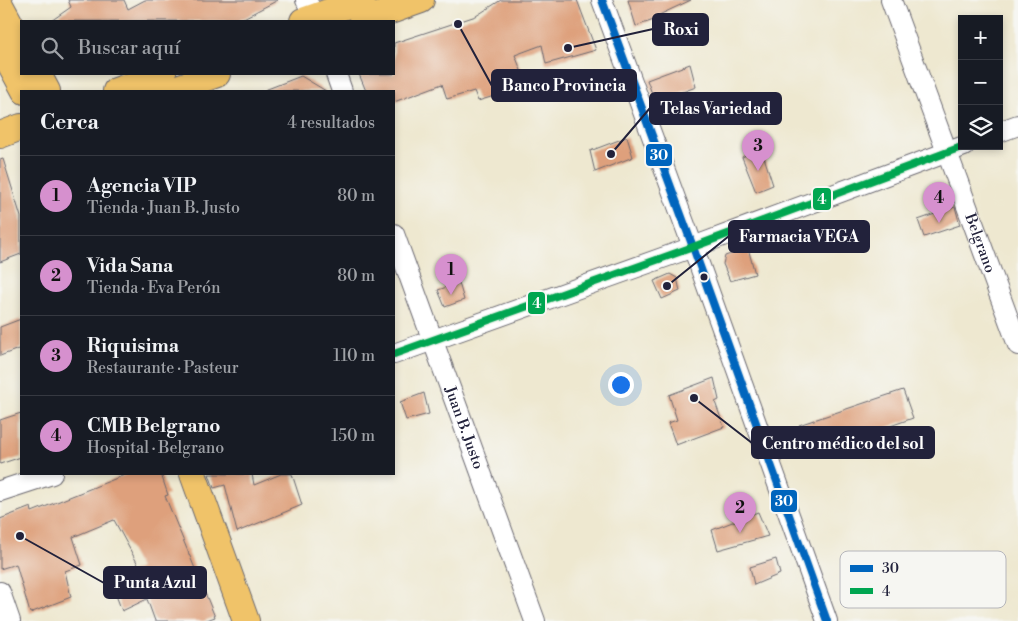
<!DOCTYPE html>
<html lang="es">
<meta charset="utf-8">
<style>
:root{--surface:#171b24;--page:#242831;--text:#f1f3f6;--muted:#9ea1a6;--line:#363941;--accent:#d690ce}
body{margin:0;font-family:"Libre Bodoni",serif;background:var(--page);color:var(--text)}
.controls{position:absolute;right:15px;top:15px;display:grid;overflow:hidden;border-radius:0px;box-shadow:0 2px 8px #0003}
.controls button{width:45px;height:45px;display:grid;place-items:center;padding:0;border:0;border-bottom:1px solid var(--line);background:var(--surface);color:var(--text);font:25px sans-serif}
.you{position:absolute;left:620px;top:384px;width:18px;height:18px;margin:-12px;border:4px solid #fff;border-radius:50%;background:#1a73e8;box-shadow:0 0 0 8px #1a73e833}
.badge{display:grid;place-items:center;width:32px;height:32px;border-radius:50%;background:var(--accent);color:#111;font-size:16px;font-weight:700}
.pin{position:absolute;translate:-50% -41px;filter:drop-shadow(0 1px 2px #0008)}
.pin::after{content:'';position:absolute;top:26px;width:18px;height:15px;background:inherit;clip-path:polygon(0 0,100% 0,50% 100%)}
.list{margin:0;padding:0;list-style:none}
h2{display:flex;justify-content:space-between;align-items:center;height:65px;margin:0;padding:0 20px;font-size:21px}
h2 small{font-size:16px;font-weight:400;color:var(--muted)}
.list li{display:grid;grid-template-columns:32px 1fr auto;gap:15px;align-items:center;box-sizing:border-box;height:80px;padding:0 20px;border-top:1px solid var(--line)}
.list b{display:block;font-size:19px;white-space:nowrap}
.list p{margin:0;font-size:16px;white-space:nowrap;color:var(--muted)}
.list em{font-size:16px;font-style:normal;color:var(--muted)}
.icon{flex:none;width:28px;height:28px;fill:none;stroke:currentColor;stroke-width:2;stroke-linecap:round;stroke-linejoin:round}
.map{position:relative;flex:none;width:1018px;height:621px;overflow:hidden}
.search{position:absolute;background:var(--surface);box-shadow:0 2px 8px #0003;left:20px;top:20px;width:375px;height:55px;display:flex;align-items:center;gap:12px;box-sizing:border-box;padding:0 18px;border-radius:0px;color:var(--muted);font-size:19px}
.panel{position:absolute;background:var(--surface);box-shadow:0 2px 8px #0003;left:20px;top:90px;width:375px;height:385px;border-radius:0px}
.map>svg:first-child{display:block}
.building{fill:#dea07b}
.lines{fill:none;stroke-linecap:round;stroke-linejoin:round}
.minor-casing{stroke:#69676f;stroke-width:22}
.major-casing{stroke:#69676f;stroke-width:28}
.minor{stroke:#fff;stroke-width:20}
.major{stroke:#f0c369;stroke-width:26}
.bus-1-casing{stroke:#f6f6f2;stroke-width:11}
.bus-2-casing{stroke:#f6f6f2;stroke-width:11}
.bus-1{stroke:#0065bd;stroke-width:8}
.bus-2{stroke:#00a651;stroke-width:8}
.bus-dot{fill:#22223b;stroke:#f6f6f2;stroke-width:2}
.labels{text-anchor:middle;stroke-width:4;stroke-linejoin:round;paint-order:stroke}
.street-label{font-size:15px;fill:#22223b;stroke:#f6f6f2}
.key{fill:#f6f6f2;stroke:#b6b6bb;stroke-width:1}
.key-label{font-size:14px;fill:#22223b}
.leader{fill:none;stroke:#22223b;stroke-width:2}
.callout-dot{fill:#22223b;stroke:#f6f6f2;stroke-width:2}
.callout{fill:#22223b;stroke:#22223b;stroke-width:2}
.callout-label{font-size:16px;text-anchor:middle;font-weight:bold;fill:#fff}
.line-badge{stroke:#f6f6f2;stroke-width:2}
.badge-label{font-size:14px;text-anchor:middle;font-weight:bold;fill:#fff}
</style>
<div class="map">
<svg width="1018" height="621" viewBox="0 0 1018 621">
<rect width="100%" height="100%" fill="#f6f6f2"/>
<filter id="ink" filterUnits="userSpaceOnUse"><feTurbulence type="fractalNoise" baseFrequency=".02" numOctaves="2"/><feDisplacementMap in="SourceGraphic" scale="10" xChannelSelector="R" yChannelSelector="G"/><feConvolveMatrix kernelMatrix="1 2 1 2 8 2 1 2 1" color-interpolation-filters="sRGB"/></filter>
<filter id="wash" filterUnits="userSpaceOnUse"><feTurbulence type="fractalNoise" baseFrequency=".0096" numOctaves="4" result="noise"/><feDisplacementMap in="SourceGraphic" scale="20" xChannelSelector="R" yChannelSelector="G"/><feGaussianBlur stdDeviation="1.12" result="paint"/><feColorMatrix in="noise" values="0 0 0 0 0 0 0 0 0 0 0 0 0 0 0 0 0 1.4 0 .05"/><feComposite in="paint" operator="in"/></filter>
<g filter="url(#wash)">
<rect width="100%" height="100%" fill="#eee8d0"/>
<g id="blocks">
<path class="building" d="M 68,0 L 124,0 L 128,9 L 145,0 L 278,0 L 238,21 L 51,21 L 71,7 Z
M 501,0 L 577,0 L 596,50 L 546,64 L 542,45 L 515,55 L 524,78 L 502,86 L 504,93 L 478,101 L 474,91 L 447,99 L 442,84 L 394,102 L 394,91 L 366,91 L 359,74 L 394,74 L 394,43 L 476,16 Z
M 628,0 L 691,0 L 659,15 L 660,18 L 636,26 Z
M 690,64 L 696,87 L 655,102 L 647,80 Z
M 301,76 L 326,91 L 265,91 L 265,90 Z
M 627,137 L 633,157 L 595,172 L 590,151 Z
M 761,148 L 773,185 L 756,192 L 742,157 Z
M 3,159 L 21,217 L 21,254 L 0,262 L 0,160 Z
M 955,207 L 960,225 L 924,237 L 918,220 Z
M 748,248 L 755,274 L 730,281 L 723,264 L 725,256 Z
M 670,274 L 677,278 L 680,291 L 662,299 L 654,281 Z
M 459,283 L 464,300 L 445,307 L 438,290 Z
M 21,319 L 21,348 L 0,356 L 0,327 Z
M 714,378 L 719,400 L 715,402 L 724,427 L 676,445 L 668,423 L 677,420 L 669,395 Z
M 903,390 L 913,418 L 808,455 L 799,425 Z
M 424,393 L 429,414 L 406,420 L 400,402 Z
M 21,413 L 21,457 L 0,464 L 0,420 Z
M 127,474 L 161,474 L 168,495 L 165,496 L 215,617 L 204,621 L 155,621 L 147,599 L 122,611 L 111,582 L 140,568 L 114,520 L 73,537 L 82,565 L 65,571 L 71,597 L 30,613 L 16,564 L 0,569 L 0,519 L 31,507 L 32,512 Z
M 209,474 L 252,474 L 254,485 L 281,474 L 292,474 L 302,505 L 237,532 L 225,485 L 214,488 Z
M 758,512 L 768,536 L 718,550 L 712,530 Z
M 776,559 L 780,574 L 754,585 L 750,567 Z"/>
</g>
</g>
<g filter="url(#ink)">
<use href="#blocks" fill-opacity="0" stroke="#69676f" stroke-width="1"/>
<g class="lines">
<defs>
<g id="minor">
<path d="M 306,0 L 317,21"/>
<path d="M 602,0 L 693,247 L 827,621"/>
<path id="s1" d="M 891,0 L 1018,345"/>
<path d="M 336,74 L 342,91"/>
<path d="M 999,132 L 1018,125"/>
<path id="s2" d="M 394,234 L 535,621"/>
<path d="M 394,354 L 693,247 L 964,146"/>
<path d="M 0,491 L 52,474"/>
<path d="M 0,592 L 10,621"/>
</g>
<path id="major" d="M 0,5 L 21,44
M 303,21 L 362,0
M 362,21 L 421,0
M 0,45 L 25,91
M 38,74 L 47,91
M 116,91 L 163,74
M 169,91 L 217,74
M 0,135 L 21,127
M 193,474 L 246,621"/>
</defs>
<use href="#minor" class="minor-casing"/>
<use href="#major" class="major-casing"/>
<use href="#minor" class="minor"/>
<use href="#major" class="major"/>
<defs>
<path id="bus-1" d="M 602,0 L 693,247 L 827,621"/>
<path id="bus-2" d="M 394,354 L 693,247 L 964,146"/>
</defs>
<use href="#bus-1" class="bus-1-casing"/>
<use href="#bus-2" class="bus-2-casing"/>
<use href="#bus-1" class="bus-1"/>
<use href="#bus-2" class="bus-2"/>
</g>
</g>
<circle class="bus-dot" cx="704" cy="277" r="4.5"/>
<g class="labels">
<g class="street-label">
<text dy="5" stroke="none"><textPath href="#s1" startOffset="259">Belgrano</textPath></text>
<text dy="5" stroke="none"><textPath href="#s2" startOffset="206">Juan B. Justo</textPath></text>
</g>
</g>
<rect x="840" y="551" width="166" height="57" rx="8" class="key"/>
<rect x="850" y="565" width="23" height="7" fill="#0065bd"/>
<rect x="850" y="588" width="23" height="6" fill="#00a651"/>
<g class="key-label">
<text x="882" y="573">30</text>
<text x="882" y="596">4</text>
</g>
<path class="leader" d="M568 48L653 29M458 24L492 86M611 154L650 108M667 286L729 236M694 398L752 443M20 536L104 583"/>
<g class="callout-dot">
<circle cx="568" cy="48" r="5"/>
<circle cx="458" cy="24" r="5"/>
<circle cx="611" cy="154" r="5"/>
<circle cx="667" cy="286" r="5"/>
<circle cx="694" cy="398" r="5"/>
<circle cx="20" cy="536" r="5"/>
</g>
<g class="callout">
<rect x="653" y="14" width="55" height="31" rx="5"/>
<rect x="492" y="70" width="144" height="31" rx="5"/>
<rect x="650" y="93" width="131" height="31" rx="5"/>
<rect x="729" y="221" width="140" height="31" rx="5"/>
<rect x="752" y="427" width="182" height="31" rx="5"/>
<rect x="104" y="567" width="102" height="31" rx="5"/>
</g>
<g class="callout-label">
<text x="681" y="35">Roxi</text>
<text x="564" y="91">Banco Provincia</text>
<text x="716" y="114">Telas Variedad</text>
<text x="799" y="242">Farmacia VEGA</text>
<text x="843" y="449">Centro médico del sol</text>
<text x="155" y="588">Punta Azul</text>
</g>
<g class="line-badge">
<rect x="645" y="143" width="28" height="24" rx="5" fill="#0065bd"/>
<rect x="812" y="187" width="20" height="24" rx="5" fill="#00a651"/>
<rect x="527" y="291" width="19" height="24" rx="5" fill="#00a651"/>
<rect x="770" y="489" width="28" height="24" rx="5" fill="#0065bd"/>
</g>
<g class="badge-label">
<text x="659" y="160">30</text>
<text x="822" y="204">4</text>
<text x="537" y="308">4</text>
<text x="784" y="506">30</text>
</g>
</svg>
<div class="controls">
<button>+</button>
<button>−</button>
<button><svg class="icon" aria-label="layers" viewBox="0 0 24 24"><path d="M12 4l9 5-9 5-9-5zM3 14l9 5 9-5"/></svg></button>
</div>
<div class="you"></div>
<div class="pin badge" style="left:451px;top:295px">1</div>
<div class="pin badge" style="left:740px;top:533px">2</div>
<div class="pin badge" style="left:758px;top:171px">3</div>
<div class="pin badge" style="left:939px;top:223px">4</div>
<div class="search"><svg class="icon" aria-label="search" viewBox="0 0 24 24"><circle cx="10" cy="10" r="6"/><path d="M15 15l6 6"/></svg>Buscar aquí</div>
<section class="panel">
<h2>Cerca<small>4 resultados</small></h2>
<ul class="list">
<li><span class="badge">1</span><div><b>Agencia VIP</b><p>Tienda · Juan B. Justo</p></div><em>80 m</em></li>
<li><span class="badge">2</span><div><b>Vida Sana</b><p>Tienda · Eva Perón</p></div><em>80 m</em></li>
<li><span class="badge">3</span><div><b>Riquisima</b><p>Restaurante · Pasteur</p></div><em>110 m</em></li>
<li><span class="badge">4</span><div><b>CMB Belgrano</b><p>Hospital · Belgrano</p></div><em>150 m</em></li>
</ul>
</section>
</div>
